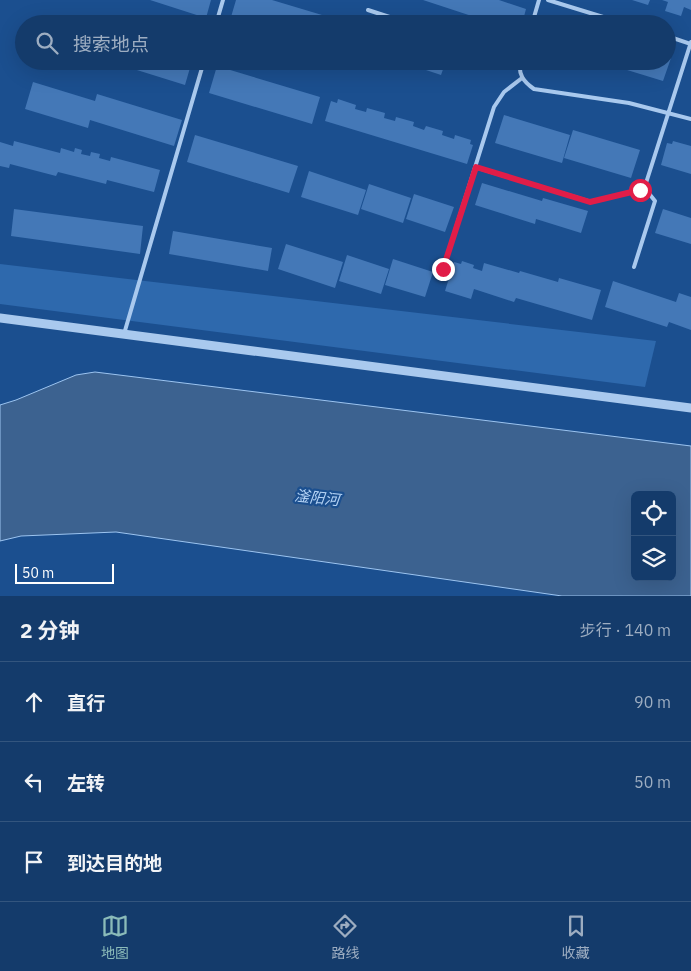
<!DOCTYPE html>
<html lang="zh">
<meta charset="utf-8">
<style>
:root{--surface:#143b6b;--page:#214673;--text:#f1f3f6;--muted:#9dadc1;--line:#33557e;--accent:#8bbbb9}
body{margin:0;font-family:"IBM Plex Sans","Noto Sans SC",sans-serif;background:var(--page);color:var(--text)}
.controls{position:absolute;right:15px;bottom:15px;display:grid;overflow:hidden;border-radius:8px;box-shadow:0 5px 20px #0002}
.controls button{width:45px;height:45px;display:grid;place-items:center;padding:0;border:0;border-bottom:1px solid var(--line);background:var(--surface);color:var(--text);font:25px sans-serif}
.scale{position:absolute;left:15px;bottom:12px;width:99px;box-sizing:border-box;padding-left:5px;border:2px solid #fff;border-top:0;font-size:14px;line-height:18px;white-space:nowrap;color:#fff;-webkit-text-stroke:4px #1b4f8f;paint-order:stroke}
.stop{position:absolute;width:15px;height:15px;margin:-11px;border:4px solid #e11d48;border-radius:50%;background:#fff}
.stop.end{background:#e11d48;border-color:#fff;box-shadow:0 1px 5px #0008}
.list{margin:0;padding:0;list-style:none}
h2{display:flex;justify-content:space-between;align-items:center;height:65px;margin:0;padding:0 20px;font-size:21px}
h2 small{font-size:16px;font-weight:400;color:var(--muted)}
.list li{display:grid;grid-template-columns:32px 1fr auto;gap:15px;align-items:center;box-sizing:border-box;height:80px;padding:0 20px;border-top:1px solid var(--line)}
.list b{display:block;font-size:19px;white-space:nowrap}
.list em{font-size:16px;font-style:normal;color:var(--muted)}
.icon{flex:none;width:28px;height:28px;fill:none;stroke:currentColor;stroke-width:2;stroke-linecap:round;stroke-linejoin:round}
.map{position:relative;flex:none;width:691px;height:596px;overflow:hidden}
.search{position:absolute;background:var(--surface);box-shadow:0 5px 20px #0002;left:15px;right:15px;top:15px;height:55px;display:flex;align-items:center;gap:12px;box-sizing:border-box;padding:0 18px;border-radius:28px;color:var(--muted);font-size:19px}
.sheet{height:305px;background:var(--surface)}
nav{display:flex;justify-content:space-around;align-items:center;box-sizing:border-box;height:70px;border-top:1px solid var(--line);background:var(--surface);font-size:14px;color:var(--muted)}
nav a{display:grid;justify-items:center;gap:2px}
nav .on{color:var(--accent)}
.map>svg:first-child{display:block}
.green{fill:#2e69ad}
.water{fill:#3c6290;stroke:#9cc4f0;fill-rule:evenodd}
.building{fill:#4478b7}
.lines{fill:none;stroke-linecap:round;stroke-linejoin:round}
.service{stroke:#a9c9ee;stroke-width:4}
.tertiary{stroke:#a9c9ee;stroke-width:9}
.route{stroke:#e11d48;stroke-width:6}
.labels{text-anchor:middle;stroke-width:4.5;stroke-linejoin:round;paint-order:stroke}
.water-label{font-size:15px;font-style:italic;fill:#b5d3f5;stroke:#1b4f8f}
</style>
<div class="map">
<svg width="691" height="596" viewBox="0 0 691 596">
<rect width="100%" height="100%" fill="#1b4f8f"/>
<path class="green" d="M 0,264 L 656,341 L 645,387 L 0,304 Z"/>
<path class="water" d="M 95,372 L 691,446 L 691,596 L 562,596 L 116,532 L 21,536 L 0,541 L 0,405 L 16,400 L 76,375 ZM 635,495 L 672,495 L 672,577 L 635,577 Z"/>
<path class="building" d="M 150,0 L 211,0 L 206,18 Z
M 236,0 L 272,0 L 342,21 L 341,24 L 254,24 L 231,17 Z
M 423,0 L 499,0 L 526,9 L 522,24 L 496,24 Z
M 632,0 L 650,0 L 648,5 Z
M 662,0 L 691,0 L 691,10 L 684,7 L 681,16 L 665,11 L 668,2 Z
M 546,19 L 560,23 L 560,24 L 544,24 Z
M 667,57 L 671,58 L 663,81 L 601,62 L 667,61 Z
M 108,61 L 192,61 L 185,85 Z
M 399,61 L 446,61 L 441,75 Z
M 217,66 L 320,97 L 312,124 L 209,93 Z
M 33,82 L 95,101 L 97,94 L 182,120 L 174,146 L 90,120 L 88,128 L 25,109 Z
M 338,99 L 356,105 L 355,109 L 366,112 L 367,108 L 385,113 L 384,118 L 395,121 L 396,117 L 414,122 L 413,126 L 424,130 L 426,126 L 443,131 L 442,135 L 454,139 L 455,135 L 471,140 L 470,144 L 473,145 L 467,164 L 325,121 L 331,101 L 337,103 Z
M 504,115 L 570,135 L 562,163 L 495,143 Z
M 573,130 L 640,150 L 631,178 L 564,158 Z
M 195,135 L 298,166 L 289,193 L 187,162 Z
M 14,141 L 60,153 L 61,148 L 74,152 L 75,148 L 82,150 L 81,154 L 90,156 L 91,152 L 100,154 L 99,158 L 110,161 L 111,157 L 160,170 L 154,192 L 107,180 L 106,184 L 58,172 L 56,176 L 10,164 L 9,168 L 0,166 L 0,142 L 13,146 Z
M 673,141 L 691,146 L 691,174 L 661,165 L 667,143 L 672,144 Z
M 309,171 L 366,190 L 358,215 L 301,197 Z
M 482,183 L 542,201 L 543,198 L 588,211 L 581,233 L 536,219 L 535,224 L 475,205 Z
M 369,184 L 411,198 L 403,223 L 361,209 Z
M 414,194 L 454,207 L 445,232 L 406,219 Z
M 14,209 L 143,226 L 140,254 L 11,236 Z
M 663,209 L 691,218 L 691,244 L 655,233 Z
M 173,231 L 272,248 L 268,271 L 169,254 Z
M 286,244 L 343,262 L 335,288 L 278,269 Z
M 347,255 L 389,269 L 381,294 L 339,281 Z
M 393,259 L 433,272 L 425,297 L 385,285 Z
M 462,261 L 474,265 L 473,268 L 482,271 L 484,263 L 519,273 L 520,271 L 558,282 L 559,278 L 601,290 L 592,320 L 516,298 L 514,302 L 474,289 L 471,299 L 445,291 L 454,262 L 461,264 Z
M 613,281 L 676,302 L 679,293 L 691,297 L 691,330 L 669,322 L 667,327 L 605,307 Z"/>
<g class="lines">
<path class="service" d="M 548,0 L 626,24
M 368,10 L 411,24
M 216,24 L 223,0
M 532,24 L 539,0
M 667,36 L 691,44
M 521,61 C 517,74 524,82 534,89 L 629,103 L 691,119
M 475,167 L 591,202 L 640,190 L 646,183 L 691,42
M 634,267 L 655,201 L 643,186
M 443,269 L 494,107 L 504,92 L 522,78
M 124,334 L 204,61"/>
<path class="tertiary" d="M 0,318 L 691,408"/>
</g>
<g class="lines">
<path class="route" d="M 443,269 L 476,167 L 590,202 L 640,190"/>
</g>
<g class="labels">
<g class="water-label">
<text transform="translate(317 498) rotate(6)" y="5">滏阳河</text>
</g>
</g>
</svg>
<div class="controls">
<button><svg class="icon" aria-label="locate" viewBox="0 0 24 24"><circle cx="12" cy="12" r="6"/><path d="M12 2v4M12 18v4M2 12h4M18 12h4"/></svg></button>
<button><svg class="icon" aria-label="layers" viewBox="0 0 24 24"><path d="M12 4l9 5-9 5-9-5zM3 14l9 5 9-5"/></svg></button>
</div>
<div class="scale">50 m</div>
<div class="stop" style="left:640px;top:190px"></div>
<div class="stop end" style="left:443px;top:269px"></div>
<div class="search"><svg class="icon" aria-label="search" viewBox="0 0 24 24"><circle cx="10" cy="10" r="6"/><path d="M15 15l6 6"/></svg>搜索地点</div>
</div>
<section class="sheet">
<h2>2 分钟<small>步行 · 140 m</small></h2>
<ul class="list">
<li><svg class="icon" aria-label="ahead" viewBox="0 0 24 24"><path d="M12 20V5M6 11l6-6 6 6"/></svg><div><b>直行</b></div><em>90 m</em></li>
<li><svg class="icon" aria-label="left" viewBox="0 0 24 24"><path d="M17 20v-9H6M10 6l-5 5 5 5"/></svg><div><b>左转</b></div><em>50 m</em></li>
<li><svg class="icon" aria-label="arrive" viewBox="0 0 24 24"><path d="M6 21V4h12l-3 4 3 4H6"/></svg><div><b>到达目的地</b></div></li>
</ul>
</section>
<nav>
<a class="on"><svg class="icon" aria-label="map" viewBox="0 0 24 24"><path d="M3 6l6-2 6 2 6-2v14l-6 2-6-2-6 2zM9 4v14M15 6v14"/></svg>地图</a>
<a><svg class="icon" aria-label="directions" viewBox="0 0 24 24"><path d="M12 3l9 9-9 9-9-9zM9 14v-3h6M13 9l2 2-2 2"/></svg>路线</a>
<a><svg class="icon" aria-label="saved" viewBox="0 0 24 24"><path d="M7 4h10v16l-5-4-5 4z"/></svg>收藏</a>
</nav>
